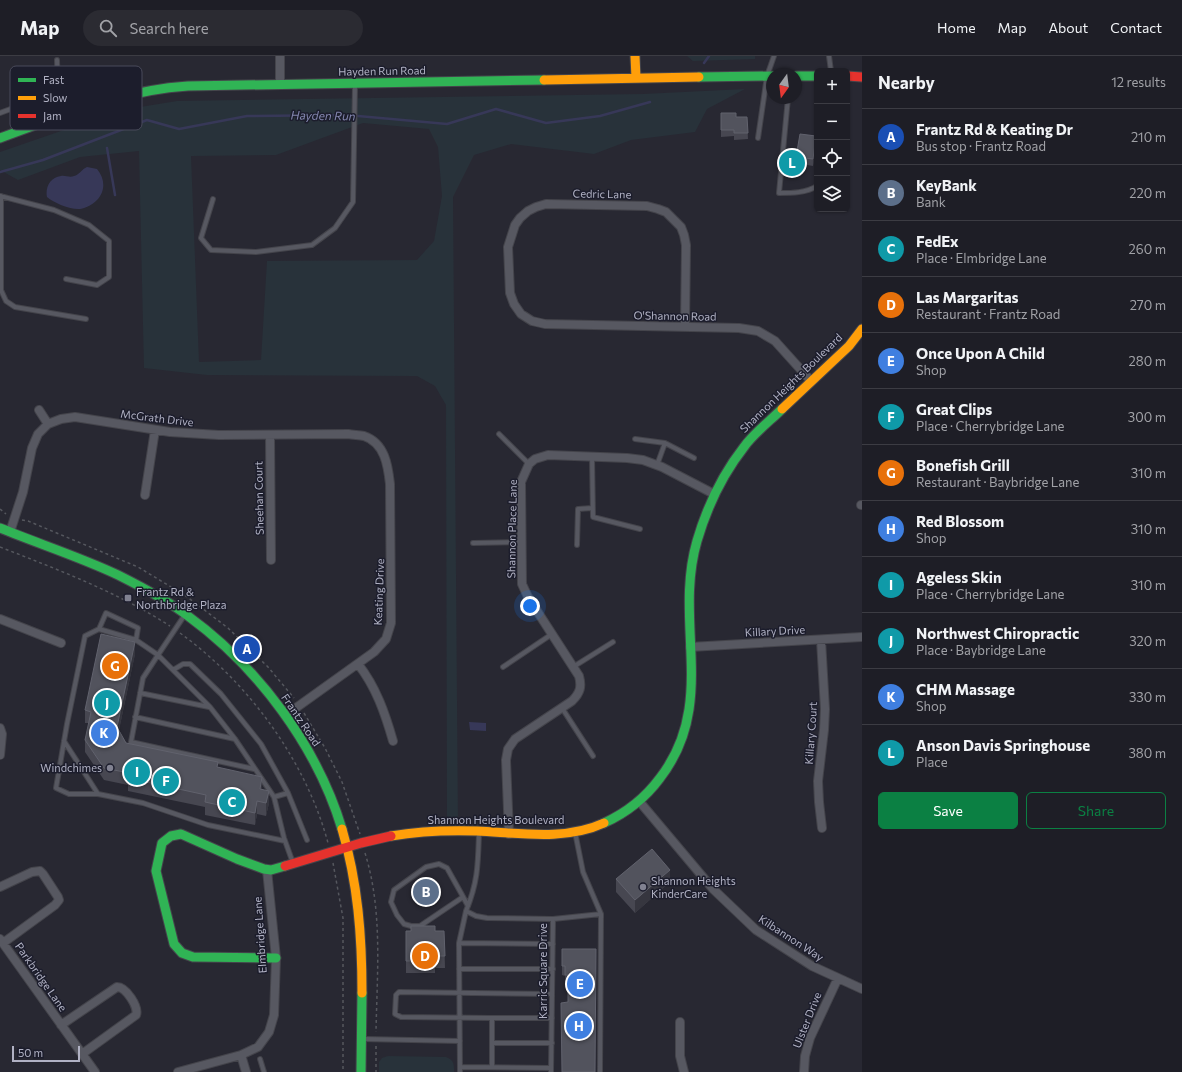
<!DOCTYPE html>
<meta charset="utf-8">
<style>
:root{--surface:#1e1e26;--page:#2b2b32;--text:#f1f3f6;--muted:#a1a2a7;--line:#3c3c43;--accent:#0b8043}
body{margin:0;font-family:Commissioner,sans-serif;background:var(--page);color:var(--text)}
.controls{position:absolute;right:12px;top:12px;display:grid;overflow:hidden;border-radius:6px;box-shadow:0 1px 3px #0004}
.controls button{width:36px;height:36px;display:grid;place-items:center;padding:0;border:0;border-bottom:1px solid var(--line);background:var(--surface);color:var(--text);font:20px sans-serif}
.compass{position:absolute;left:766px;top:12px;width:36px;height:36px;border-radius:50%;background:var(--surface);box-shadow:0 1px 3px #0004;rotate:194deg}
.scale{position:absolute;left:12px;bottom:10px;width:68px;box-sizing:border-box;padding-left:4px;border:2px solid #b1b2c4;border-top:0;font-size:11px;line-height:14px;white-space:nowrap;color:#b1b2c4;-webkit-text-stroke:3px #1c1d2c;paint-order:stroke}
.you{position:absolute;left:530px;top:550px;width:14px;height:14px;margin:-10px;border:3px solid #fff;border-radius:50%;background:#1a73e8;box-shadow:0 0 0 6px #1a73e833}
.badge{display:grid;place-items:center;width:26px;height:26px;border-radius:50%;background:var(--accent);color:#fff;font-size:13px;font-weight:700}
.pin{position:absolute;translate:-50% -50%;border:2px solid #fff;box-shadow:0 1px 4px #0006}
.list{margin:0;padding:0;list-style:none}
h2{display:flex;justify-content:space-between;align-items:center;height:52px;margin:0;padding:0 16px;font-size:17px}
h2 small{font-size:13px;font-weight:400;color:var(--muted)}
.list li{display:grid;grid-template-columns:26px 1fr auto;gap:12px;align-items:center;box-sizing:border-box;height:56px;padding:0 16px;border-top:1px solid var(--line)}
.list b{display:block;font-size:15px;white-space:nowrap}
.list p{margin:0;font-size:13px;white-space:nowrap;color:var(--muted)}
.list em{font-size:13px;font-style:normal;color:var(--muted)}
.actions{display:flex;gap:8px;padding:12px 16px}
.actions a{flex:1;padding:9px 0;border:1px solid var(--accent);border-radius:6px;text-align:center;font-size:14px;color:var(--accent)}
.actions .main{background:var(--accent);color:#fff}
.icon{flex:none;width:22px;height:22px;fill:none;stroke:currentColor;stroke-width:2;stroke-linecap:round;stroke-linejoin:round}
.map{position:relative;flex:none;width:862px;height:1016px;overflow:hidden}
header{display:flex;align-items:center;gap:24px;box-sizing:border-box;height:56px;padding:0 20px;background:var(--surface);border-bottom:1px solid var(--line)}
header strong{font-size:19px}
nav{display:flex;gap:22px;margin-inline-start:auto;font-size:14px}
.search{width:280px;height:36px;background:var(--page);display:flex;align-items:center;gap:10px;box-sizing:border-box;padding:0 14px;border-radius:22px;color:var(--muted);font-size:15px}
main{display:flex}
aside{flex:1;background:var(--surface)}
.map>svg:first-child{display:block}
.green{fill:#28323a;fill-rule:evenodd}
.water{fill:#373858}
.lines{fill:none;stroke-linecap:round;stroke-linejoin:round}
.stream{stroke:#373858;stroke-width:2.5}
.lane-casing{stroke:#44444b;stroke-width:6}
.street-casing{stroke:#44444b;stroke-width:10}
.fast-casing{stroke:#44444b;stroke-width:11}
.slow-casing{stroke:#44444b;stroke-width:11}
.jam-casing{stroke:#44444b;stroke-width:11}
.path{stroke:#55575e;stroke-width:1.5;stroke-dasharray:3 3;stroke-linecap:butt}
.lane{stroke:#575861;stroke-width:4}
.street{stroke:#575861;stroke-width:8}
.fast{stroke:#30b455;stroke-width:9}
.slow{stroke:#ff9f0a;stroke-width:9}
.jam{stroke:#e5322d;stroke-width:9}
.wall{fill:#474751}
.shaded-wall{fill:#36363f}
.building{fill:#52535d;stroke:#61626d}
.poi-dot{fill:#818291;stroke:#1c1d2c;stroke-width:1.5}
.labels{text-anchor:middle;stroke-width:3;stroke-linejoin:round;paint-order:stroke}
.street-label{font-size:11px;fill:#b1b2c4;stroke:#1c1d2c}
.poi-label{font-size:11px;fill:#b1b2c4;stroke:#1c1d2c;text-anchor:start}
.water-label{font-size:12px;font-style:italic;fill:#8386ae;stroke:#1c1d2c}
.key{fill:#1c1d2c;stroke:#494a5a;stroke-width:1}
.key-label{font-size:11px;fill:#b1b2c4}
</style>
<header>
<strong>Map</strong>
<div class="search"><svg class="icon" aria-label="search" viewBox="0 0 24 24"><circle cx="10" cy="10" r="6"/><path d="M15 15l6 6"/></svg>Search here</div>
<nav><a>Home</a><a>Map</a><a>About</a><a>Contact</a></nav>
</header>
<main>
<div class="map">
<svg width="862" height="1016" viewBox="0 0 862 1016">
<rect width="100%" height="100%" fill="#282832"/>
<path class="green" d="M 687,0 L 755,0 L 755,3 L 693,5 Z
M 745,33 L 707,53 L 695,76 L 631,84 L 594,98 L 511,88 L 474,99 L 453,141 L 458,770 L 447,769 L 446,349 L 435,330 L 417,320 L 207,319 L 144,312 L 139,95 L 80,101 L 18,124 L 0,114 L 0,96 L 122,54 L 177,45 L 643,38 ZM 363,67 L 429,73 L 438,91 L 442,140 L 434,185 L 417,204 L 267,205 L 261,304 L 199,306 L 191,100 L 276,99 Z
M 388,1000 L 446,1001 C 454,1004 454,1008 454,1016 L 379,1016 L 379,1006 L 382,1002 Z"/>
<path class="water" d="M 87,111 L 97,113 C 111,130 100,149 80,153 C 71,154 54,147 47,141 C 45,132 50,121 61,120 C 65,119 70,122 74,120 C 79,119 82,113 87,111 Z
M 469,666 L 486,667 L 486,675 L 470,674 Z"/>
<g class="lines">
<path class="stream" d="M 704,7 L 709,0
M 107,92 L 115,139
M 0,116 L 43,104 L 147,64 L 179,73 L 247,60 L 347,59 L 447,68 L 496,53 L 546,67 L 600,60 L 650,46"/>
<defs>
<path id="lane" d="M 829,0 L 831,15
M 46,40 L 58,34 L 57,4
M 788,42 L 779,137 C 792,137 806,137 817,130
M 0,57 L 46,40 L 53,62
M 758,82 L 767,20 L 774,0
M 0,140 L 54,154 L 89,169 L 109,185 L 109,221 L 97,229 L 66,223
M 1,140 L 1,234 L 6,245 L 15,251 L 86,263
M 213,143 L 201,182 L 211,194 L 256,196 L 312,189 L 335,172 L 353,146 L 355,28
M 499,378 L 529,408
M 635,383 L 665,387
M 592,401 L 593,461 L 640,473
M 657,409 L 665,387 L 694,402
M 473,487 L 521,486
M 577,489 L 578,453 L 592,452
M 184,560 L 158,599 L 210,651 L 235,683 L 274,741 L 284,782 L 293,807
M 99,573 L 106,557 L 138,572 L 136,584
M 503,611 L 552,578
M 573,611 L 613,586
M 173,614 L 183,608 L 190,608 L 221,638 L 261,688 L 288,737 L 274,741
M 140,637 L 209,651
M 562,652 L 593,700
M 135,661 L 235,683
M 64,685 L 98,738
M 254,713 L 131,686 L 143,622 L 158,599 L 136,584 L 99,573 L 85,580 L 67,668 L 56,732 L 69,738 L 98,738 L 143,747 L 208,769 L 285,785
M 288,737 L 307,784
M 575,776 L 583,816 L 601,858 L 600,1016
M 479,777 C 478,808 478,826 466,855 L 476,860 L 487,862 L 553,863 L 551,1016
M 463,841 L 420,870 L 411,870 L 404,868 L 397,859 L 391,846 L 394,834 L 426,811 L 439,808 L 447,812 L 461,837 L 468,850
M 553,863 L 601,858
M 459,887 L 553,888
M 459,913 L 553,913
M 492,962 L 552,962
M 363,983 L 460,985
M 492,987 L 552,987
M 260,1003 L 264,1016
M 460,1011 L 551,1012
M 492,1011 L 492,962 L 401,961 L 395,958 L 396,939 L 399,936 L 552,938
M 460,1016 L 459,887 L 466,855"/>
<path id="street" d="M 280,0 L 280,29
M 685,271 L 686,189 L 684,179 L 681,171 L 666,156 L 658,153 L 647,150 L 546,148 L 536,151 L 528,155 L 520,162 L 515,169 L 508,191 L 510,237 L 514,248 L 521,258 L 532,265 L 545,268 L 739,272 L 758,275 L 775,285 L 811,325
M 39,354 L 48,368
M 270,379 L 271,504
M 145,439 L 155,374
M 861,449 L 862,449
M 10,476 L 23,436 L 32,392 L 38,378 L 48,368 L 61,363 L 75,361 L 170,376 L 219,379 L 348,378 C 353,379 359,379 364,380 C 385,387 388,410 390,428 L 391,567 L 386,583 L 374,596 L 286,659
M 0,563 L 61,587
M 821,584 L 825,653 L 824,674 L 818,725 L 819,746 L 822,772
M 690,591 L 862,581
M 358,608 C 376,631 385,657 393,685
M 0,672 L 2,678 L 0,699
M 639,745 L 713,833 L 756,874 L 812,910 L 862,933
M 509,778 L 506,704 L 508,693 L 515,683 L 572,645 C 580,637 582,631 579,620 L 528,541 L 522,528 L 521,426 L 529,408 L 535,403 L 548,399 L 627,402 L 643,404 L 662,411 L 714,438
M 0,831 L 32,816 L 40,815 L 43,818 L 58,841 L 59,844 L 55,849 L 3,887
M 0,883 L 95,1016
M 680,966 L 680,1000 L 684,1016
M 61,969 L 117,931 C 126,931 139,951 136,959 L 82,998
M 241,999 L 246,1016
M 178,1016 L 241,999 L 258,991 L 269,976 L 274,959 L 276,902 L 267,814
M 804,1016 L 805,1000 L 810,982 L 838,922"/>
<path id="fast" d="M 796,20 L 817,20
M 699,21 L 772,20
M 0,82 C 61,60 122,34 188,30 L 544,24
M 0,472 C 39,488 80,501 118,519 C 142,531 167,544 188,560 C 258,611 317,690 342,773
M 604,767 C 626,757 646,741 660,722 C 718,647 673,567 697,485 C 707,451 722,419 744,391 C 753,378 771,364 782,353
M 276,902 L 193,901 L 182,897 L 174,888 L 156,815 L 162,787 L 171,780 L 181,778 L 237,803 L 264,813 L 271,814 L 285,810
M 361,1016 L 362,937"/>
<path id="slow" d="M 635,0 L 636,22
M 544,24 L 699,21
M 782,353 L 849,290 L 862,273
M 342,773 C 358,827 362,881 362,937
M 391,780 C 420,775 448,774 477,775 C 519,777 565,785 604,767"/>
<path id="jam" d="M 847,20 L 862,21
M 285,810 L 361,787 L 391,780"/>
</defs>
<use href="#lane" class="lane-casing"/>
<use href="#street" class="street-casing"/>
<use href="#fast" class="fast-casing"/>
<use href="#slow" class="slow-casing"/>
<use href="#jam" class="jam-casing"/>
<path class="path" d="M 0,453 L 6,458
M 22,464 L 28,465 L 138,511 L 186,540 L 228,572 L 268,611 L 294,642
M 0,491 C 59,514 117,536 170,570
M 180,577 C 249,627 306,705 328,787
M 304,657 L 325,692 L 342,726 L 360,778
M 365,797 C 383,855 377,917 376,976
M 333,807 L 343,862 L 343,1016
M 376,990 L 376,1016"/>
<use href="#lane" class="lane"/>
<use href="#street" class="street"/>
<use href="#fast" class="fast"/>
<use href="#slow" class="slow"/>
<use href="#jam" class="jam"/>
</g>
<path class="wall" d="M 721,57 L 736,61 L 747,61 L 748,83 L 734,84 L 734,80 L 721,81 Z
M 816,86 L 813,110 L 796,107 L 796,101 Z
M 135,598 L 119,674 L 126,687 L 218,711 L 262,733 L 269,747 L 266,760 L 257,758 L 255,769 L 205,759 L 205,751 L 128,735 L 128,729 L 104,724 L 85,696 L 85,684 L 89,667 L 85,667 L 85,654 Z
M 616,823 L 670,826 L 635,857 L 616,836 Z
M 406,875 L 444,875 L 445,912 L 435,912 L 435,917 L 406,917 Z
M 596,893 L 568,928 L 565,928 L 565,920 L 562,919 L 562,910 Z"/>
<path class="shaded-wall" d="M 816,80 L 816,86 L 813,110 L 813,103 Z
M 135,586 L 135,598 L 117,683 L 117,671 Z
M 262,721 L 262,733 L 260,733 Z
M 269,735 L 269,747 L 266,760 L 266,747 Z
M 257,745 L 257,758 L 255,769 L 255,757 Z
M 670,814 L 670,826 L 635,857 L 635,844 Z"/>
<path class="building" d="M 721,57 L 736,57 L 736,61 L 747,61 L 748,77 L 734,77 L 734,74 L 721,74 Z
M 800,78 L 816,80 L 813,103 L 796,101 Z
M 101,578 L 135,586 L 117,671 L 126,687 L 218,706 L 217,711 L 262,721 L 260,733 L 269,735 L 266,747 L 257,745 L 255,757 L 205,746 L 206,739 L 128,722 L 129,717 L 104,712 L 85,684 L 91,656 L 85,654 Z
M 652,793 L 670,814 L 635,844 L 616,823 Z
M 411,870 L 435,870 L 435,875 L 444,875 L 445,900 L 435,900 L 435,905 L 406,905 L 406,875 L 411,875 Z
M 562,893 L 596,893 L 595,1016 L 562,1016 L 561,947 L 568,946 L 568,919 L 565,919 L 565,910 L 562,910 Z"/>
<g class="poi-dot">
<rect x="124" y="538" width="8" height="8" rx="2"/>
<circle cx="110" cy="712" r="4"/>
<circle cx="643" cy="831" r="4"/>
</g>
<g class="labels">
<g class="street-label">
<text transform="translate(382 15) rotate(-1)" y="4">Hayden Run Road</text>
<text transform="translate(602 138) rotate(1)" y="4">Cedric Lane</text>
<text transform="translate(675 260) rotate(1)" y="4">O'Shannon Road</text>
<text transform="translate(791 327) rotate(-44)" y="4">Shannon Heights Boulevard</text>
<text transform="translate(157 362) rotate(7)" y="4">McGrath Drive</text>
<text transform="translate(259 442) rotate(-91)" y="4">Sheehan Court</text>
<text transform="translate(512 473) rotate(-89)" y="4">Shannon Place Lane</text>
<text transform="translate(379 536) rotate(-88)" y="4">Keating Drive</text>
<text transform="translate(775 575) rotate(-3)" y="4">Killary Drive</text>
<text transform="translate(301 664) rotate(56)" y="4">Frantz Road</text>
<text transform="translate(811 677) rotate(-86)" y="4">Killary Court</text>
<text x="496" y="768">Shannon Heights Boulevard</text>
<text transform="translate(260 879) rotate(-94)" y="4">Elmbridge Lane</text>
<text transform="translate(791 882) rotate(33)" y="4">Kilbannon Way</text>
<text transform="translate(543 915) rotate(-90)" y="4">Karric Square Drive</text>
<text transform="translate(41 921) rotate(55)" y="4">Parkbridge Lane</text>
<text transform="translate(807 964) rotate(-68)" y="4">Ulster Drive</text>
</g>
<g class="poi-label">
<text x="136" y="540">Frantz Rd &amp;<tspan x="136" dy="13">Northbridge Plaza</tspan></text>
<text x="102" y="716" text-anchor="end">Windchimes</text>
<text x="651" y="829">Shannon Heights<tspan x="651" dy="13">KinderCare</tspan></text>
</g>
<g class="water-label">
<text transform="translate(323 60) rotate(1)" y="4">Hayden Run</text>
</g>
</g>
<rect x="10" y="10" width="132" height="64" rx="6" class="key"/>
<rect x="18" y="22" width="18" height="4" fill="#30b455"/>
<rect x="18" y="40" width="18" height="4" fill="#ff9f0a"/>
<rect x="18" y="58" width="18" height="4" fill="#e5322d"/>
<g class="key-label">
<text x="43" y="28">Fast</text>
<text x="43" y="46">Slow</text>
<text x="43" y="64">Jam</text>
</g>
</svg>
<div class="controls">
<button>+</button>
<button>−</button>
<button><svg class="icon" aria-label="locate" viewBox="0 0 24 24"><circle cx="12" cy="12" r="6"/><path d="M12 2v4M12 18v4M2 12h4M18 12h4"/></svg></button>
<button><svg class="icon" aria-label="layers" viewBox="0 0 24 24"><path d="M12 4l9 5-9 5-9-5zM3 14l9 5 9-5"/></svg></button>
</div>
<svg class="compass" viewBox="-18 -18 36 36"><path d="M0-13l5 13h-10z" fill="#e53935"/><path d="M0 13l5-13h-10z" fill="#a1a2a7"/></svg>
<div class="scale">50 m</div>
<div class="you"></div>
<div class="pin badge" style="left:247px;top:593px;background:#1a4fb4">A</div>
<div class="pin badge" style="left:426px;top:836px;background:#5c6f8a">B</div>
<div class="pin badge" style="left:232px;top:746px;background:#0f9aa8">C</div>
<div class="pin badge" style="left:425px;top:900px;background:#e8710a">D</div>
<div class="pin badge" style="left:580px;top:928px;background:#3f7fe0">E</div>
<div class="pin badge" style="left:166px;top:725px;background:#0f9aa8">F</div>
<div class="pin badge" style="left:115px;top:610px;background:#e8710a">G</div>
<div class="pin badge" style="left:579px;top:970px;background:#3f7fe0">H</div>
<div class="pin badge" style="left:137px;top:716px;background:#0f9aa8">I</div>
<div class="pin badge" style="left:107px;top:647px;background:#0f9aa8">J</div>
<div class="pin badge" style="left:104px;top:677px;background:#3f7fe0">K</div>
<div class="pin badge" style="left:792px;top:107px;background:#0f9aa8">L</div>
</div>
<aside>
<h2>Nearby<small>12 results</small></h2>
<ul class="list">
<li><span class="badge" style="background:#1a4fb4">A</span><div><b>Frantz Rd &amp; Keating Dr</b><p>Bus stop · Frantz Road</p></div><em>210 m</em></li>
<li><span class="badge" style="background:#5c6f8a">B</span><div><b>KeyBank</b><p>Bank</p></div><em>220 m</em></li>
<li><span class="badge" style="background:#0f9aa8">C</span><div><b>FedEx</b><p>Place · Elmbridge Lane</p></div><em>260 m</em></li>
<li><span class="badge" style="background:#e8710a">D</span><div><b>Las Margaritas</b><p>Restaurant · Frantz Road</p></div><em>270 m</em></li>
<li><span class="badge" style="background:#3f7fe0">E</span><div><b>Once Upon A Child</b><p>Shop</p></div><em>280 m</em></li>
<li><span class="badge" style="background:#0f9aa8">F</span><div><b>Great Clips</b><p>Place · Cherrybridge Lane</p></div><em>300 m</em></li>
<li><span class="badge" style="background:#e8710a">G</span><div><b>Bonefish Grill</b><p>Restaurant · Baybridge Lane</p></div><em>310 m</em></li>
<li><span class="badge" style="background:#3f7fe0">H</span><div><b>Red Blossom</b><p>Shop</p></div><em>310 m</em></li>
<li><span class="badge" style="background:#0f9aa8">I</span><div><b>Ageless Skin</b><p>Place · Cherrybridge Lane</p></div><em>310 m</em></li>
<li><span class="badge" style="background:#0f9aa8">J</span><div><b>Northwest Chiropractic</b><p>Place · Baybridge Lane</p></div><em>320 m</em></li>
<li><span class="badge" style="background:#3f7fe0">K</span><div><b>CHM Massage</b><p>Shop</p></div><em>330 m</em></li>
<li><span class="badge" style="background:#0f9aa8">L</span><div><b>Anson Davis Springhouse</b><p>Place</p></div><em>380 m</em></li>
</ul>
<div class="actions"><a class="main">Save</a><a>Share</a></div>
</aside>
</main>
